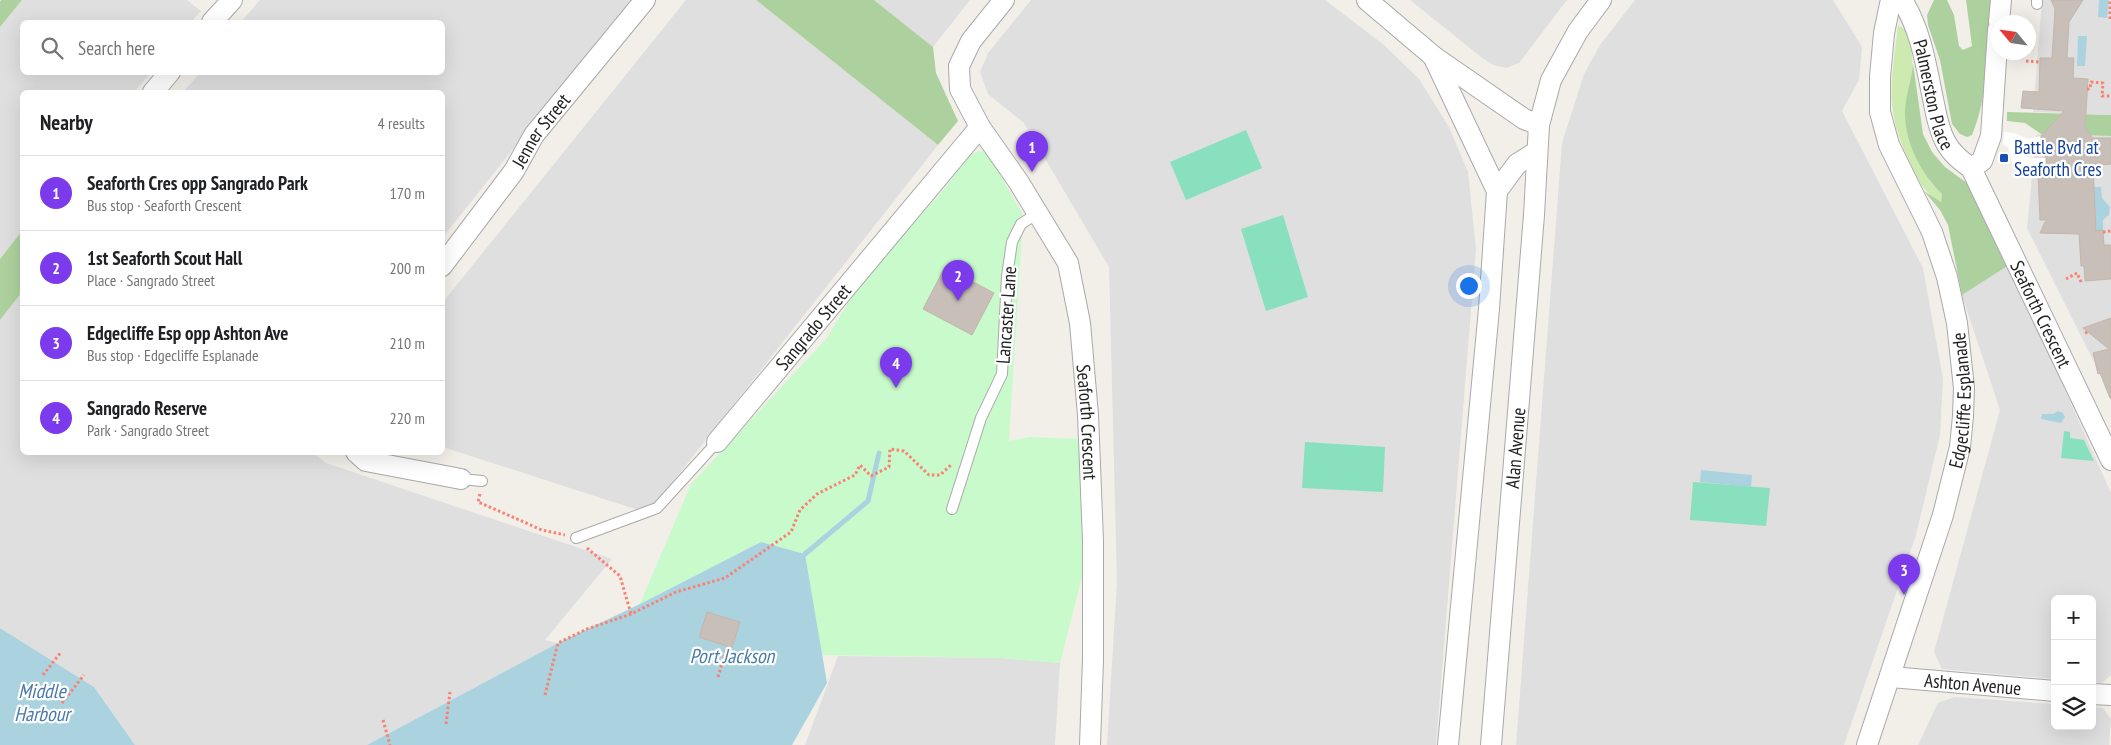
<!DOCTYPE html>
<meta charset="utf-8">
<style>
:root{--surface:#fff;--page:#f2f2f2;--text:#202124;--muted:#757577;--line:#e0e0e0;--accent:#7c3aed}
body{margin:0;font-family:"PT Sans Narrow",sans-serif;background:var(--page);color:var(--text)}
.controls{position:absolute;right:15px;bottom:15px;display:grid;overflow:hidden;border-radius:8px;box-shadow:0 5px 20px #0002}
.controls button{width:45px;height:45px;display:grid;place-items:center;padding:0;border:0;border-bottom:1px solid var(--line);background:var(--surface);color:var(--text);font:25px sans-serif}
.compass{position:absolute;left:1991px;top:15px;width:45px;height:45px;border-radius:50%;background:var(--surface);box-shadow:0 5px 20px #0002;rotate:299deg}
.you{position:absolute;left:1468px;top:285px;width:18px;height:18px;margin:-12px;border:4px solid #fff;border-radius:50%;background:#1a73e8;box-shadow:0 0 0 8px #1a73e833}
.badge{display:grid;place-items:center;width:32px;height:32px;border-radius:50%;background:var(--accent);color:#fff;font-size:16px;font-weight:700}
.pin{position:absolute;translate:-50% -41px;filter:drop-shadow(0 1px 2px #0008)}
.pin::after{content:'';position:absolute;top:26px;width:18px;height:15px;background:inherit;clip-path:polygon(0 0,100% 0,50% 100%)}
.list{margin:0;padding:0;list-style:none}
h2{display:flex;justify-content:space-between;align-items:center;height:65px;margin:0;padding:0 20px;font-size:21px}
h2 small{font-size:16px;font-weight:400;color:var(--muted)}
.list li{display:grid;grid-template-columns:32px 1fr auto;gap:15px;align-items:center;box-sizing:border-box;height:75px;padding:0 20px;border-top:1px solid var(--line)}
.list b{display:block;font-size:19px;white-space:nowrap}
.list p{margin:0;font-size:16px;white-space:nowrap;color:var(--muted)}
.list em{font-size:16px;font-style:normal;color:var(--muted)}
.icon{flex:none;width:28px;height:28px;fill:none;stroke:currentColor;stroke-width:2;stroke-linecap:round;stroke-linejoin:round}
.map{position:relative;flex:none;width:2111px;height:745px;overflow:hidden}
.search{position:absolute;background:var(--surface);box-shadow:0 5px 20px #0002;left:20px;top:20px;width:425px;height:55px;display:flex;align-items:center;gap:12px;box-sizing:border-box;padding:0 18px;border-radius:8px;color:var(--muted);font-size:19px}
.panel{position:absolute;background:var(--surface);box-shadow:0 5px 20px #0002;left:20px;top:90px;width:425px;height:365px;border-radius:8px}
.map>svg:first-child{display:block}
.residential{fill:#e0dfdf}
.grass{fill:#cdebb0}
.forest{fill:#add19e}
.park{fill:#c8facc}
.pitch{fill:#88e0be}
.water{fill:#aad3df}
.pier{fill:#fff}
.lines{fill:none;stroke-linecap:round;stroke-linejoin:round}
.stream{stroke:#aad3df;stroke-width:5}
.building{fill:#c7bfb8;stroke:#c4b6ab}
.service-casing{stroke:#a9a9a9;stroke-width:12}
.minor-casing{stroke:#a9a9a9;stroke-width:22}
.path{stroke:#fa8072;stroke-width:3;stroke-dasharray:2.5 2.5;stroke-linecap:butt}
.service{stroke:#fff;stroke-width:10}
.minor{stroke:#fff;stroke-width:20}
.transit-dot{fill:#1a4fb4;stroke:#fff;stroke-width:2}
.labels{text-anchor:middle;stroke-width:4.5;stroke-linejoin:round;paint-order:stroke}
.street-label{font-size:19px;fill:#222;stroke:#fff}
.transit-label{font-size:19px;fill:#164399;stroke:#fff;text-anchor:start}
.water-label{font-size:20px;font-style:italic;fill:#4a7aab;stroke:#fff}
</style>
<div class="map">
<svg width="2111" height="745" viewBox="0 0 2111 745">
<rect width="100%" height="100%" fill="#f2efe9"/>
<path class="residential" d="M 22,0 L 187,0 L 201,11 L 191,22 L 22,22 L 22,72 L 151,73 L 134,92 L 22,92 L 22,231 L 0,259 L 0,27 Z
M 260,0 L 632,0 L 443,237 L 442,92 L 183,92 L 200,73 L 442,72 L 442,22 L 241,22 Z
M 686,0 L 756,0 L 938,145 L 657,502 L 638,510 L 443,447 L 443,302 Z
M 874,0 L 970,0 L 933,47 Z
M 1031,0 L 1325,0 L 1384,45 L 1419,79 L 1449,127 L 1468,172 L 1476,249 L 1436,745 L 1107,745 L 1117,582 L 1109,267 L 1024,123 L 988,94 L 980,72 L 988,53 Z
M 1410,0 L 1567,0 L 1519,63 L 1506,68 L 1493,65 L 1481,57 Z
M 1635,0 L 1833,0 L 1862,47 L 1859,80 L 1842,111 L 1923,268 L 1943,379 L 1940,435 L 1916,535 L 1844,745 L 1516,745 L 1562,143 L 1584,74 L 1600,45 Z
M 2042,0 L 2111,0 L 2111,115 L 2033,112 Z
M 2041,134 L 2111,136 L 2111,396 L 2027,228 L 2036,135 Z
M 2009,265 L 2111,493 L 2111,675 L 2102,683 L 2092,682 L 2092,599 L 2055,599 L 2055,679 L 1942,669 L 1934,652 L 2000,410 L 1962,295 Z
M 22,292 L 22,452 L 313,453 L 326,463 L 612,559 L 545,640 L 558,643 L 367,745 L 135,745 L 94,687 L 0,628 L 0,320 Z
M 838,656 L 1002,658 L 1060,663 L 1055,745 L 805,745 Z
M 1954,697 L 2055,704 L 2055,726 L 2092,726 L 2092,707 L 2103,708 L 2111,719 L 2109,745 L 1918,745 L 1938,703 Z"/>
<path class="grass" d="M 1898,26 C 1908,28 1909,38 1912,47 L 1914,152 L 1931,183 L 1942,194 L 1941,202 C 1924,193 1919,182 1911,165 C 1884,111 1891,83 1898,26 Z"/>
<path class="forest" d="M 1,0 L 22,0 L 0,27 L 0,2 Z
M 756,0 L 874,0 L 933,47 L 936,73 L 958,121 L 938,145 Z
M 1934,0 L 1947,0 L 1954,15 L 1959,46 L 1963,50 L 1972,46 L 1966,0 L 1992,0 C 1990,41 1988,98 1972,135 L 1967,137 L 1960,134 L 1952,124 L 1940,60 L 1928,25 L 1927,15 Z
M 1913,63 L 1923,134 L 1932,152 L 1945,167 L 1971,186 L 2009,265 L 1962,295 L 1948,225 L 1940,210 L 1924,191 L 1941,202 L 1942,194 C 1920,173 1904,140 1905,110 C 1906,94 1912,79 1913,63 Z
M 2007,112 L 2111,115 L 2111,136 L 2041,134 L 2025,123 L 2007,121 Z
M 22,231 L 22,292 L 0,320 L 0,259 Z"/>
<path class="park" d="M 980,151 L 986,153 L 992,161 L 1023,215 L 1009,441 L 1030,437 L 1080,439 L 1084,569 L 1060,663 L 1002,658 L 822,655 L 805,554 L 761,542 L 640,604 L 691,484 L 827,338 L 854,293 L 888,249 L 936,199 L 971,154 Z"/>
<path class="pitch" d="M 1246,130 L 1262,168 L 1186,200 L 1170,162 Z
M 1283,215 L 1308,297 L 1266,311 L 1241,229 Z
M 2064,431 L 2070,432 L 2070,438 L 2084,440 L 2094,461 L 2061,458 Z
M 1305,442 L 1385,447 L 1383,492 L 1302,488 Z
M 1693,482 L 1770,488 L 1766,526 L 1690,520 Z"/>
<path class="water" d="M 2099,0 L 2109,0 L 2107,18 L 2098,17 Z
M 2078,36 L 2087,36 L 2085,66 L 2077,66 Z
M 2094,187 L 2101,187 L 2102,198 L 2110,207 L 2109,215 L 2103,220 L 2103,230 L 2096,231 Z
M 2058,411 L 2063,413 L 2065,417 L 2061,423 L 2041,419 L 2042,414 L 2053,414 Z
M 1701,470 L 1752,475 L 1751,487 L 1700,482 Z
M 761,542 L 805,554 L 827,683 L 792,745 L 367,745 L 558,643 L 640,604 Z
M 0,628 L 94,687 L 135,745 L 0,745 Z"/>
<path class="pier" d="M 2004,132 L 2014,133 L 2028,139 L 2041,136 L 2041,148 L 2029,150 L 2026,154 L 2029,158 L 2046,158 L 2046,173 L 2026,174 L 2014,168 L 2008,147 L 2003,144 Z"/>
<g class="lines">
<path class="stream" d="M 805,554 L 868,501 L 879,453"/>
</g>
<path class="building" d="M 2051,0 L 2083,0 L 2069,22 L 2067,58 L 2074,58 L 2073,78 L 2088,79 L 2085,128 L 2093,138 L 2111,138 L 2111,164 L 2093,166 L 2096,231 L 2103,230 L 2104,245 L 2111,245 L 2111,279 L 2085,281 L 2084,266 L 2081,266 L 2079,234 L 2040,233 L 2046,220 L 2040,220 L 2038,174 L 2046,173 L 2046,158 L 2041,148 L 2041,136 L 2064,111 L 2021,108 L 2023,91 L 2039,92 L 2040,58 L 2052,58 L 2055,9 Z
M 945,267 L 994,293 L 972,335 L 923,309 Z
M 2111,318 L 2111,398 L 2110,398 L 2100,373 L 2098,374 L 2093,353 L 2109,349 L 2083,328 Z
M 707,612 L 740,622 L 732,648 L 699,637 Z"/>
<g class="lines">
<defs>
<path id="service" d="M 2037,4 L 2037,0
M 461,479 L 482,481
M 952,509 L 981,418 L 1002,374 L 1007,276 L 1012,242 L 1021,224 L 1038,213
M 576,538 L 657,508 L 717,442"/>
<g id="minor">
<path id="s1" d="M 1004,0 L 971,41 L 959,66 L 960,89 L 980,127 L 1018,181 L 1068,263 L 1080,323 L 1088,415 L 1093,541 L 1093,660 L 1090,745"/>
<path d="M 1367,0 L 1433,56 L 1524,119 L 1539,125"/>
<path id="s2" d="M 1902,0 C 1921,30 1926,65 1933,99 C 1936,113 1938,128 1945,141 C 1951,153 1960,160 1971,168 L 2111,460"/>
<path d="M 212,22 L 232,0"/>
<path d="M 1999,22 L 2001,0"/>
<path d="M 1433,56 L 1497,191 L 1489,309 L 1448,745"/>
<path d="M 153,92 L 170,72"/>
<path d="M 1971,168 L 1982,161 L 1991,136 L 1998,30"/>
<path d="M 1497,191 L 1517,164 L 1536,152"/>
<path id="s3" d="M 442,266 L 514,171 L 534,135 L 645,0"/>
<path id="s4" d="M 717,442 L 980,127"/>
<path d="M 356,452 L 366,461 L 461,479"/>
<path id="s5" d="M 1891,677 L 2055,691"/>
<path d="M 2092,694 L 2111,695"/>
<path id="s6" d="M 1491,745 L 1534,215 L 1539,125 L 1551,80 L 1578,31 L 1601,0"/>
<path id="s7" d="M 1867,745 L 1943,515 L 1960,447 L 1963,416 L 1964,388 L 1957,323 L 1947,277 L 1932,232 L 1889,145 L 1880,112 L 1880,77 L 1884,33 L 1890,4 L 1893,0"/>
</g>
</defs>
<use href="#service" class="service-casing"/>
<use href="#minor" class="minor-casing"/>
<path class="path" d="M 2110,19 L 2110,0
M 2026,61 L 2040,62
M 2087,89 L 2090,89 L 2091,82 L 2103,83 L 2102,96 L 2111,96
M 2103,232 L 2111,231
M 2066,279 L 2077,273 L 2082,284
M 2085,333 L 2089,332
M 480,494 L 478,502 L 542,530 L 565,535
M 587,548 L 620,576 L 631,614
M 43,675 L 61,652
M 718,677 L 726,650
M 545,695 L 558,643 L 587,629 L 631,614 L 676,592 L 725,578 L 791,532 L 800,510 L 817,494 L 855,475 L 860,465 L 871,476 L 889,467 L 890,449 L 904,451 L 929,475 L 940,475 L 951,465
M 62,703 L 84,675
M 383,720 L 390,745
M 446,724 L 450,692"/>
<use href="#service" class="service"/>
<use href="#minor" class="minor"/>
</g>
<rect class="transit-dot" x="1999" y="153" width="10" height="10" rx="2.5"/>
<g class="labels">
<g class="street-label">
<text dy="7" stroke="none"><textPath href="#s2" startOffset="100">Palmerston Place</textPath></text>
<text dy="7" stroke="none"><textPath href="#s3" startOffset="168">Jenner Street</textPath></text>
<text dy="7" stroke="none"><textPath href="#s2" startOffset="348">Seaforth Crescent</textPath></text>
<text transform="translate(1006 315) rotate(-86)" y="7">Lancaster Lane</text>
<text dy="7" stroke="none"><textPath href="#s4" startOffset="150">Sangrado Street</textPath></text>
<text dy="7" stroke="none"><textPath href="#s7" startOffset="359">Edgecliffe Esplanade</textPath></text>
<text dy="7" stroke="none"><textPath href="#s1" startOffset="469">Seaforth Crescent</textPath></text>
<text dy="7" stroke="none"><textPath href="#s6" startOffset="298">Alan Avenue</textPath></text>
<text dy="7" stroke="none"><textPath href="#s5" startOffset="82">Ashton Avenue</textPath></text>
</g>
<g class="transit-label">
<text x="2014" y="154">Battle Bvd at<tspan x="2014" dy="22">Seaforth Cres</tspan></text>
</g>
<g class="water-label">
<text x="732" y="663">Port Jackson</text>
<text x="42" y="698">Middle<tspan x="42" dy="23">Harbour</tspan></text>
</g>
</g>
</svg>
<div class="controls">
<button>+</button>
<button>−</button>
<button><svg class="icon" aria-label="layers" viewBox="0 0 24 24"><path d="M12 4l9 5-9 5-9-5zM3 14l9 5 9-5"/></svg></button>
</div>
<svg class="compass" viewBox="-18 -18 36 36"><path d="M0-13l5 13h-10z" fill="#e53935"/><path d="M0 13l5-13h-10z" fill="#757577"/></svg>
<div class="you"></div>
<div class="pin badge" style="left:1032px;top:172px">1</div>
<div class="pin badge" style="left:958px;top:301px">2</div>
<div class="pin badge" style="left:1904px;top:595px">3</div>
<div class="pin badge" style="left:896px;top:388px">4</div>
<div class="search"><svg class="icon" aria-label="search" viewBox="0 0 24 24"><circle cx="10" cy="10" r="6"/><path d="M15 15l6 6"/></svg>Search here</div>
<section class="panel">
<h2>Nearby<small>4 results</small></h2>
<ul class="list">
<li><span class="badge">1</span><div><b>Seaforth Cres opp Sangrado Park</b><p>Bus stop · Seaforth Crescent</p></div><em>170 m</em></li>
<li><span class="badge">2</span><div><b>1st Seaforth Scout Hall</b><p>Place · Sangrado Street</p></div><em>200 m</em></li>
<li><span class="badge">3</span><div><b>Edgecliffe Esp opp Ashton Ave</b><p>Bus stop · Edgecliffe Esplanade</p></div><em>210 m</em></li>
<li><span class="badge">4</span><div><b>Sangrado Reserve</b><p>Park · Sangrado Street</p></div><em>220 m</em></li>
</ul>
</section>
</div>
